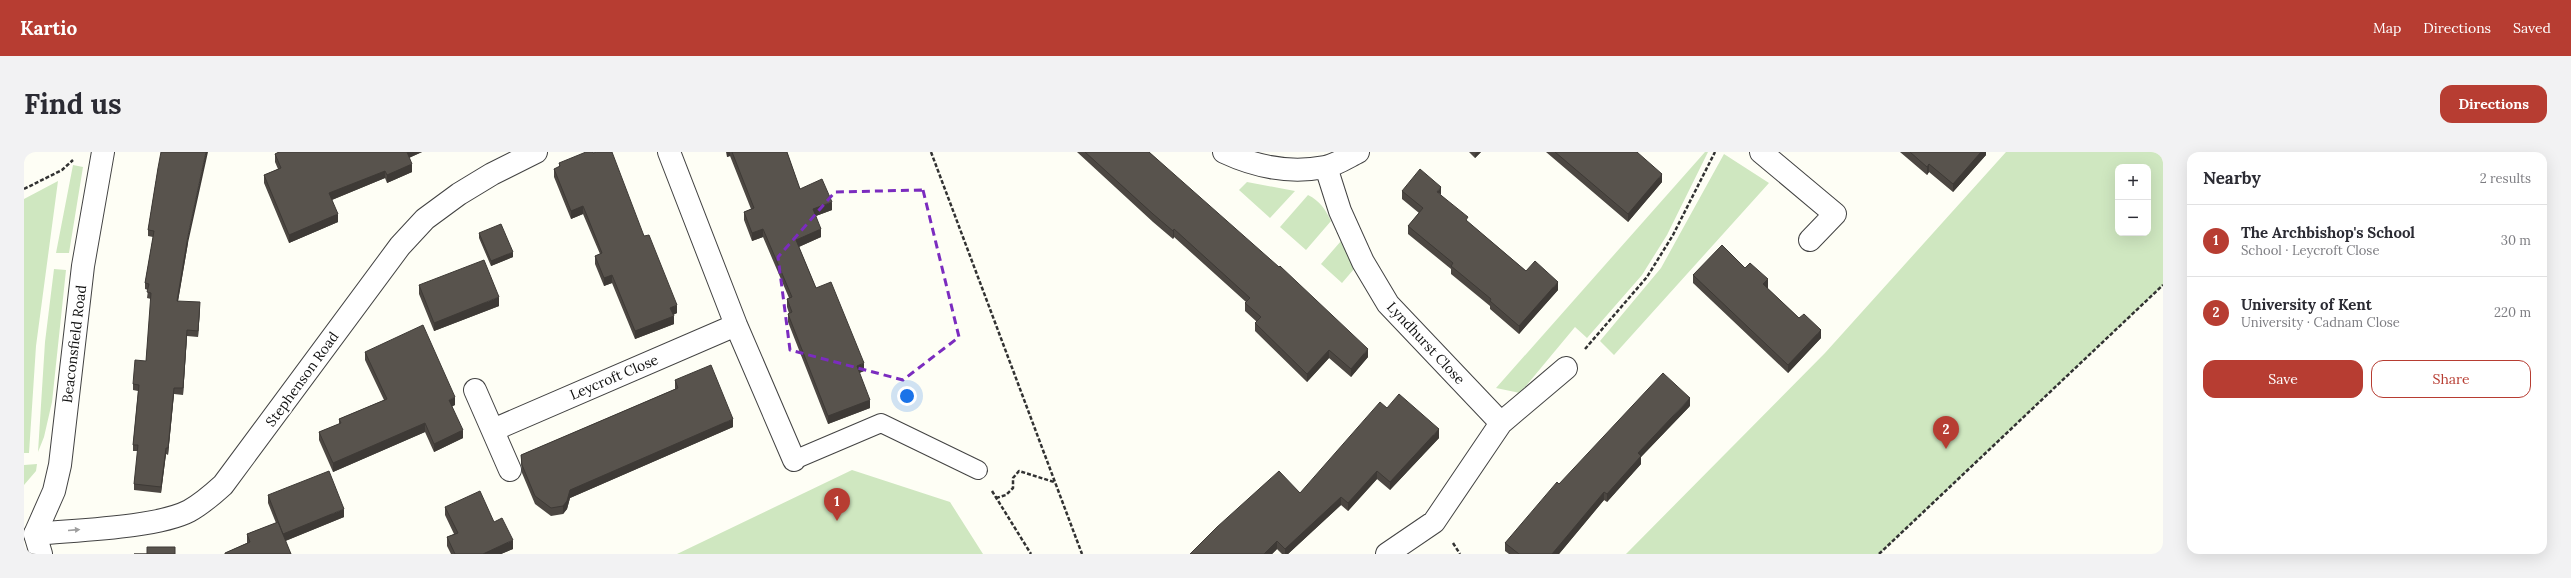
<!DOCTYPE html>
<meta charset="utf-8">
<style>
:root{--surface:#fff;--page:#f2f2f3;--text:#2b2b33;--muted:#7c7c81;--line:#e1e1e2;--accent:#b73d32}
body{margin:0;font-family:Lora,serif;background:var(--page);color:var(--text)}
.controls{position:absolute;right:12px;top:12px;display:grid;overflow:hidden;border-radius:8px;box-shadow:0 4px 16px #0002}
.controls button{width:36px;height:36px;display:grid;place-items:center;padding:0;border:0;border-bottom:1px solid var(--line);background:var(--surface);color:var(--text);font:20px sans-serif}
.you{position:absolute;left:883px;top:244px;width:14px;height:14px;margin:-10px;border:3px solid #fff;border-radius:50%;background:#1a73e8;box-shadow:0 0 0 6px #1a73e833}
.badge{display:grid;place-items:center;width:26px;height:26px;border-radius:50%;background:var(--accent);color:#fff;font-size:13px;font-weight:700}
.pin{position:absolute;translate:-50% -33px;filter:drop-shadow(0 1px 2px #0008)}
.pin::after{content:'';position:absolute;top:21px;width:14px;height:12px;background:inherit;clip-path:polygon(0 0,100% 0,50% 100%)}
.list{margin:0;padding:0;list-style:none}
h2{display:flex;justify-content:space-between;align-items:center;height:52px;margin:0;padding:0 16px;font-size:17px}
h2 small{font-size:13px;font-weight:400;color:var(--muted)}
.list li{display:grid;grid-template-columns:26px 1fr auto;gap:12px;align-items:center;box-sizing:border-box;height:72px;padding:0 16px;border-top:1px solid var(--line)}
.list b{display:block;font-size:15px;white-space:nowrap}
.list p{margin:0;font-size:13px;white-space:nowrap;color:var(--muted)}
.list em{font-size:13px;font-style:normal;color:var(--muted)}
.actions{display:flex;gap:8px;padding:12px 16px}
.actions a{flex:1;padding:9px 0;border:1px solid var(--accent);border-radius:12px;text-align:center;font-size:14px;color:var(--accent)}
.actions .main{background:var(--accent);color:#fff}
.map{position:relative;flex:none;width:2139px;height:402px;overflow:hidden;border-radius:12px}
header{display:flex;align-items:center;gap:24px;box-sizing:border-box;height:56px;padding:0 20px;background:var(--accent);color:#fff}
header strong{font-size:19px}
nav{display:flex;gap:22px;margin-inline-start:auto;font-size:14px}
.intro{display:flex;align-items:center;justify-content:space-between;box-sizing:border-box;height:96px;padding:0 24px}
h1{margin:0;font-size:28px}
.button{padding:10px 18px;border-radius:12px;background:var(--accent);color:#fff;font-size:14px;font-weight:700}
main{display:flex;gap:24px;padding:0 24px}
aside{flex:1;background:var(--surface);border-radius:12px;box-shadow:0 4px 16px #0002}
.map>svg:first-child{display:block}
.green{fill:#cfe7c0;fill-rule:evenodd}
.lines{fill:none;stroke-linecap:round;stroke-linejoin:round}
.service-casing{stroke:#434343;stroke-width:20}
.minor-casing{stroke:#434343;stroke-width:24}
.tertiary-casing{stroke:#434343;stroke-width:24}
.path{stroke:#323232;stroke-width:2.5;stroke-dasharray:4 2;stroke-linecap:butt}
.service{stroke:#fff;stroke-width:18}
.minor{stroke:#fff;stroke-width:22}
.tertiary{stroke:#fff;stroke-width:22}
.wall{fill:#4c4742}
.shaded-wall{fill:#3e3a36}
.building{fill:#58534d;stroke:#3e3a36}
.oneway{fill:#9f9f9f}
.marked{fill:none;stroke:#7b2cbf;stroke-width:3;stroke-dasharray:8 5;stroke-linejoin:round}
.labels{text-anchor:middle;stroke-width:4;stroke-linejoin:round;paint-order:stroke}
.street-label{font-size:14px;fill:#101010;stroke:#fff}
</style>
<header>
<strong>Kartio</strong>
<nav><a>Map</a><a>Directions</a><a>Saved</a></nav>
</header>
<div class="intro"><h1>Find us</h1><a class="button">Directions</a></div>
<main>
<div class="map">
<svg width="2139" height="402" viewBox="0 0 2139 402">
<rect width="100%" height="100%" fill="#fefef5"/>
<path class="green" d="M 1681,0 L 1684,0 L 1643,83 L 1618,123 L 1563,186 L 1551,175 L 1496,241 L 1472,236 Z
M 1982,0 L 2139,0 L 2139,133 L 1855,402 L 1602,402 L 1801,201 ZM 2094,15 L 2124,15 L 2124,81 L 2094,81 Z
M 1700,2 L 1745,31 L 1590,203 L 1576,189 L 1637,116 Z
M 49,13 L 59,15 L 45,101 L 32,101 Z
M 34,29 L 12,194 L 5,301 L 0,301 L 0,47 Z
M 1223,30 L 1271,39 L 1246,66 L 1215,38 Z
M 1284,43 C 1296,49 1301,57 1307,69 L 1282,98 L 1256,75 Z
M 1317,89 L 1330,117 L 1318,131 L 1297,112 Z
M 30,117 L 42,118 L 28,250 L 20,285 L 14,300 L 21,190 Z
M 13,312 L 12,319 L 0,333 L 0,313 Z
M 828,318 L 926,350 L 959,402 L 653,402 Z"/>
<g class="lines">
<defs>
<path id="service" d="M 770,308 L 857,271 L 954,318"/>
<path id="minor" d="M 645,0 L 712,173 L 770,308
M 1200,0 C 1232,15 1265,22 1301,15 C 1312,13 1324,5 1334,0
M 1737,0 L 1811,62 L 1786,88
M 1302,15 L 1316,59 L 1339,110 L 1364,152 L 1477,271 L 1410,370 L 1363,402
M 451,238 L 486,318
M 1477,271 L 1542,216
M 469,278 L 712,173
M 11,382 C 50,378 132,376 165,359 C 178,352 188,343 199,333 L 376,94 L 401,67 L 435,42 L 468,22 L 512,0"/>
<path id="tertiary" d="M 11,382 L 30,339 L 36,313 L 59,114 L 79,0
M 11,382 L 17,402"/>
</defs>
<use href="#service" class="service-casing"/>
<use href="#minor" class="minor-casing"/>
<use href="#tertiary" class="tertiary-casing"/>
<path class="path" d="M 907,0 L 1058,402
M 0,37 L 38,18 L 49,8
M 1561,197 L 1623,125 L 1649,83 L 1691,0
M 968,339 L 1007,402
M 972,346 L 982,343 L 989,336 L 989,326 L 995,319 L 1030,330
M 1429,391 L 1436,402
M 1855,402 L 2139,133"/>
<use href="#service" class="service"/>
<use href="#minor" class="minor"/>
<use href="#tertiary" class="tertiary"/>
</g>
<path class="wall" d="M 255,0 L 398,0 L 385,6 L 388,20 L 363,31 L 361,26 L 308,48 L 314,70 L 265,91 L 240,31 L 240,23 L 254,17 L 251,10 L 251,2 Z
M 702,0 L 763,0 L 776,37 L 808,58 L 792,64 L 797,85 L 775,95 L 792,136 L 840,219 L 835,221 L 846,256 L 804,272 L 764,170 L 764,162 L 765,161 L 763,155 L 763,147 L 765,146 L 739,85 L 728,89 L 720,68 L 720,60 L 727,57 L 706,4 L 703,5 Z
M 1053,0 L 1125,0 L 1344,205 L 1327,225 L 1305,206 L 1283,230 L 1231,179 L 1231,171 L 1233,170 L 1221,159 L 1221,151 L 1222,150 L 1150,85 L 1149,87 L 1129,70 Z
M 1445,0 L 1457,0 L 1451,6 Z
M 1522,0 L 1613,0 L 1638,30 L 1604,70 Z
M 1876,0 L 1962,0 L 1962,3 L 1929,40 L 1905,20 L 1903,23 Z
M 535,11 L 620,84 L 653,161 L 649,163 L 650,172 L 611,187 L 588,131 L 580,134 L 571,112 L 571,104 L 576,102 L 559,62 L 547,67 L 530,25 L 530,17 L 535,15 Z
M 134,16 L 164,91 L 154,149 L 176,157 L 174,185 L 163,184 L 159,243 L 150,242 L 144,303 L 142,302 L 137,341 L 110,338 L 110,332 L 114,299 L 109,299 L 109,293 L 114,239 L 109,238 L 109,232 L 122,209 L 127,147 L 123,146 L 124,138 L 121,137 L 121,131 L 129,85 L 124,84 L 124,78 Z
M 1378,39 L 1417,43 L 1444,70 L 1502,119 L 1534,138 L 1495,182 L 1466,157 L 1466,154 L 1427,122 L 1427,117 L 1384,82 L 1384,74 L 1395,61 L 1378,47 Z
M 455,81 L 489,105 L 467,114 L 455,86 Z
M 1721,116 L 1744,136 L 1743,136 L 1775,166 L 1797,186 L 1764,221 L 1669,131 L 1669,123 Z
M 395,133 L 475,154 L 410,179 L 395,142 Z
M 341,200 L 431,253 L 428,254 L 439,286 L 410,300 L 401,280 L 309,320 L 295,288 L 295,280 L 315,272 L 315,267 L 360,248 L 341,208 Z
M 651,228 L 709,275 L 546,346 L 543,357 L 539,362 L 527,364 L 511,352 L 498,321 L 497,311 L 497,303 L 651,237 Z
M 1666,254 L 1617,305 L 1617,312 L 1583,350 L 1580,348 L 1535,402 L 1485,402 L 1481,399 L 1481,391 L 1535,332 Z
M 1363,256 L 1415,286 L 1366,338 L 1353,327 L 1324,359 L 1317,353 L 1264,402 L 1258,402 L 1253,397 L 1248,402 L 1166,402 L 1276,341 Z
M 244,343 L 320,365 L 261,389 L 267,402 L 201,402 L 201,401 L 223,391 L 223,382 L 252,371 L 244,351 Z
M 421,355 L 470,370 L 489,397 L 477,402 L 427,402 L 423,394 L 423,385 L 430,382 L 421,363 Z"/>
<path class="shaded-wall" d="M 182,0 L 184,0 L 164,91 L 153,155 L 153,149 L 164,84 Z
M 382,0 L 398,0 L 382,7 Z
M 703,0 L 706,0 L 706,4 L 703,5 Z
M 1453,0 L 1457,0 L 1451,6 L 1451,2 Z
M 1957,0 L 1962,0 L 1962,3 L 1929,40 L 1929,32 Z
M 388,12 L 388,20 L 363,31 L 363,23 Z
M 1905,12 L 1905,20 L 1903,23 L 1903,15 Z
M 361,19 L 361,26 L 305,49 L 305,41 Z
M 1638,22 L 1638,30 L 1604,70 L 1604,62 Z
M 1417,35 L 1417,43 L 1413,40 Z
M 808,50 L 808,58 L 789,65 L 789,57 Z
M 559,54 L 559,62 L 547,67 L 547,59 Z
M 314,62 L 314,70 L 265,91 L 265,83 Z
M 739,77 L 739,85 L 728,89 L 728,81 Z
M 797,77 L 797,85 L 772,96 L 772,88 Z
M 1150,77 L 1150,85 L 1149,87 L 1149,79 Z
M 489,100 L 489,105 L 467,114 L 467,109 Z
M 588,123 L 588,131 L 580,134 L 580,126 Z
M 1744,127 L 1744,136 L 1739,140 L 1739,132 Z
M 1534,130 L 1534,138 L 1495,182 L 1495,174 Z
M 475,145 L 475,154 L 410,179 L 410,171 Z
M 176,150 L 176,157 L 174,185 L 174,179 Z
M 653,153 L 653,161 L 646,164 L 646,156 Z
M 650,164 L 650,172 L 611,187 L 611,179 Z
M 163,178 L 163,184 L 159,243 L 159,236 Z
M 1797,178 L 1797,186 L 1764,221 L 1764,213 Z
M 1344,197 L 1344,205 L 1327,225 L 1327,217 Z
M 1305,198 L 1305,206 L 1283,230 L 1283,222 Z
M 840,211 L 840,219 L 833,222 L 833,214 Z
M 150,236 L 150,242 L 144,303 L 144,296 Z
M 431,245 L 431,253 L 425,256 L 425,248 Z
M 1666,246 L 1666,254 L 1617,305 L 1617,312 L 1583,350 L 1583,342 L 1614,301 Z
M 846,248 L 846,256 L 804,272 L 804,264 Z
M 709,267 L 709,275 L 546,346 L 543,357 L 539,362 L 539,354 L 546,338 Z
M 401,271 L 401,280 L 309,320 L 309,311 Z
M 1415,277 L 1415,286 L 1366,338 L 1366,330 Z
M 439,278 L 439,286 L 410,300 L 410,292 Z
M 142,296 L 142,302 L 137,341 L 137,335 Z
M 1353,319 L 1353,327 L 1324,359 L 1324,351 Z
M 1580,340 L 1580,348 L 1535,402 L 1528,402 Z
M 1317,345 L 1317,353 L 1264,402 L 1261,402 L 1261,397 Z
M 320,357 L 320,365 L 259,390 L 259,382 Z
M 489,388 L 489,397 L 477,402 L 459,402 Z
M 1253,389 L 1253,397 L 1248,402 L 1240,402 Z"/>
<path class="building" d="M 137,0 L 182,0 L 164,84 L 153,149 L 176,150 L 174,179 L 163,178 L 159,236 L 150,236 L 144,296 L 142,296 L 137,335 L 110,332 L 114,293 L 109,293 L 115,233 L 109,232 L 111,208 L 122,209 L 127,141 L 123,140 L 125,132 L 121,131 L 130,79 L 124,78 L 134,16 Z
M 255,0 L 383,0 L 388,12 L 363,23 L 361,19 L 305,41 L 314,62 L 265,83 L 240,23 L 257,16 L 251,2 Z
M 562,0 L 569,0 L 569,1 L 573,0 L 588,0 L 620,84 L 625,83 L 653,153 L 646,156 L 650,164 L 611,179 L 588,123 L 580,126 L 571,104 L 578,101 L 559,54 L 547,59 L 530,17 L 536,14 L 535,11 Z
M 708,0 L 763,0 L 776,37 L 798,27 L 808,50 L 789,57 L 797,77 L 772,88 L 792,136 L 807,130 L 840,211 L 833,214 L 846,248 L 804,264 L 764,162 L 768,160 L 763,147 L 768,145 L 739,77 L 728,81 L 720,60 L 730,56 Z
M 1061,0 L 1125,0 L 1255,115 L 1256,114 L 1344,197 L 1327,217 L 1305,198 L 1283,222 L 1231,171 L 1237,165 L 1221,151 L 1226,146 L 1150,77 L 1149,79 L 1129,62 Z
M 1531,0 L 1613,0 L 1638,22 L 1604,62 Z
M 1886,0 L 1957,0 L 1929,32 L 1905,12 L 1903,15 Z
M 1396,17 L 1417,35 L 1413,40 L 1444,65 L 1442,68 L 1502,119 L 1511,109 L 1534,130 L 1495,174 L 1466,149 L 1467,147 L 1427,114 L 1429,111 L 1384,74 L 1399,56 L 1378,39 Z
M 477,72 L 489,100 L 467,109 L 455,81 Z
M 1698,93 L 1721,116 L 1726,111 L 1744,127 L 1739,132 L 1775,166 L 1780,162 L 1797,178 L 1764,213 L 1669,123 Z
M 460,108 L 475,145 L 410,171 L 395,133 Z
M 399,173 L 431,245 L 425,248 L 439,278 L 410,292 L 401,271 L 309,311 L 295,280 L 317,271 L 315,267 L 363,247 L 341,200 Z
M 687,213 L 709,267 L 546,338 L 543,349 L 539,354 L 527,356 L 511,344 L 498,313 L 497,303 L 654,236 L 651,228 Z
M 1639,221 L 1666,246 L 1614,301 L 1617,304 L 1583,342 L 1580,340 L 1528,402 L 1495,402 L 1481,391 L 1533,330 L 1535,332 Z
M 1375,242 L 1415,277 L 1366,330 L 1353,319 L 1324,351 L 1317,345 L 1261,397 L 1253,389 L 1240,402 L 1166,402 L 1193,375 L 1255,319 L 1276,341 L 1356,250 L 1363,256 Z
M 305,319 L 320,357 L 259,382 L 244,343 Z
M 456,339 L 470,370 L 478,366 L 489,388 L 459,402 L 431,402 L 423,385 L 434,381 L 421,355 Z
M 254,370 L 267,402 L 201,402 L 201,401 L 226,390 L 223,382 Z
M 123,395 L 151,395 L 151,402 L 110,402 L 123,402 Z"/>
<defs><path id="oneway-solid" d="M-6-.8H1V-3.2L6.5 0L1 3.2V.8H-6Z"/></defs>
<use class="oneway" href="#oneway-solid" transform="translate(50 378) rotate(-5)"/>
<path class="marked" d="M 899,38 L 935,185 L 879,228 L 766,198 L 754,105 L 811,40 Z"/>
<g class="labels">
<g class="street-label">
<text transform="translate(1402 191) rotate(47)" y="5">Lyndhurst Close</text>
<text transform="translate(50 192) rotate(-83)" y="5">Beaconsfield Road</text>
<text transform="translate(590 225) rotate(-23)" y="5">Leycroft Close</text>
<text transform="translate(278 227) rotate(-54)" y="5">Stephenson Road</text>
</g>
</g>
</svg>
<div class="controls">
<button>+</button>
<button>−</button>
</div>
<div class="you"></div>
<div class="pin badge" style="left:813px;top:369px">1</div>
<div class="pin badge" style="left:1922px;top:297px">2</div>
</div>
<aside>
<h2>Nearby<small>2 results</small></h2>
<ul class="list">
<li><span class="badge">1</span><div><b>The Archbishop's School</b><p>School · Leycroft Close</p></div><em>30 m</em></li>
<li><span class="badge">2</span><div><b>University of Kent</b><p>University · Cadnam Close</p></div><em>220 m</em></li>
</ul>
<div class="actions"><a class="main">Save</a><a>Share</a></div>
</aside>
</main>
